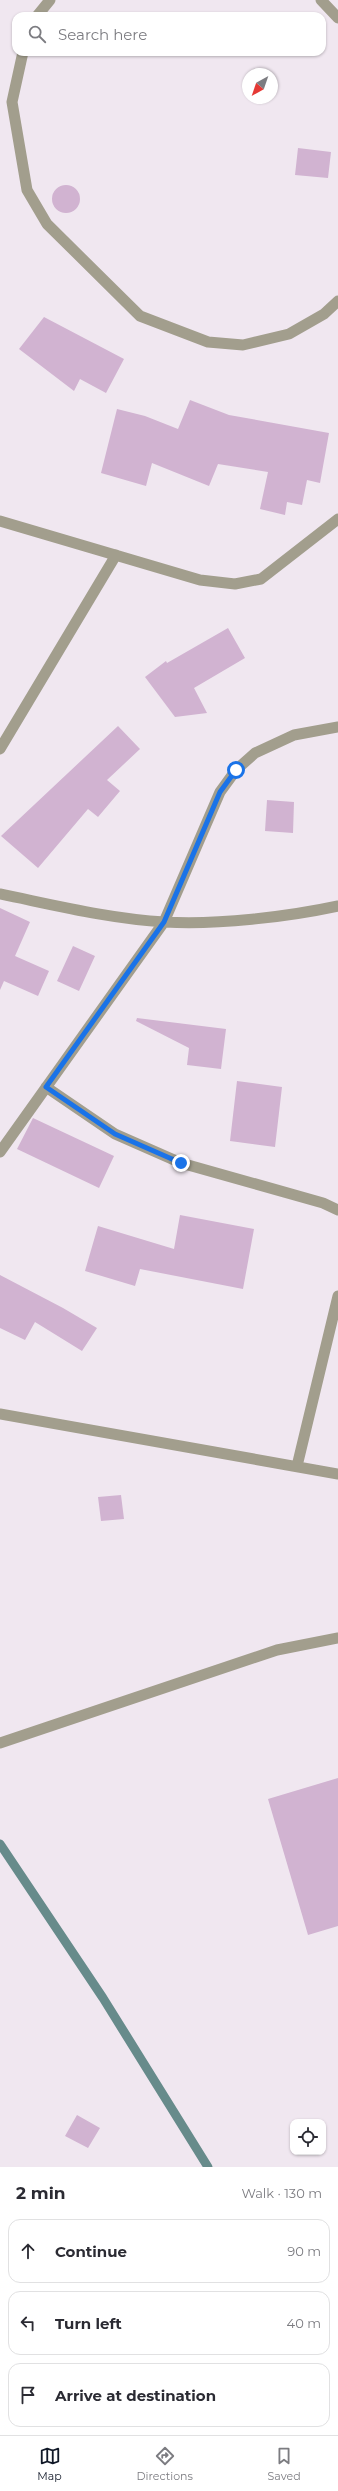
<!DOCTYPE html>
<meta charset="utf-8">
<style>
:root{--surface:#fff;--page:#f2f2f3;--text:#2b2b33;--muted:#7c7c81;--line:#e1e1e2;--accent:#111827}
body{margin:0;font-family:Montserrat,sans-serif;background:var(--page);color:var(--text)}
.controls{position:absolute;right:12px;bottom:12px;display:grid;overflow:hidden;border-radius:8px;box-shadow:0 1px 3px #0004}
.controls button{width:36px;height:36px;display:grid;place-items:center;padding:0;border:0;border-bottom:1px solid var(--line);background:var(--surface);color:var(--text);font:20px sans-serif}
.compass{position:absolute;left:242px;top:68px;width:36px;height:36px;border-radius:50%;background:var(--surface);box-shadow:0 1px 3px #0004;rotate:220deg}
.stop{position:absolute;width:12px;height:12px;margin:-9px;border:3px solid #1a73e8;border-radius:50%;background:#fff}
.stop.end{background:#1a73e8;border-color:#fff;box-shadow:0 1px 4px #0008}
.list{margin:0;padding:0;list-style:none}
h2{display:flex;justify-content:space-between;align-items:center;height:52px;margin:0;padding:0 16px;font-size:17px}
h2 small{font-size:13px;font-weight:400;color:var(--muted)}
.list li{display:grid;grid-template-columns:26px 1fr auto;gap:12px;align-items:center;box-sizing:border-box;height:64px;margin:0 8px 8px;padding:0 8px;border:1px solid var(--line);border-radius:12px}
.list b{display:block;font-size:15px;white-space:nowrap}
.list em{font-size:13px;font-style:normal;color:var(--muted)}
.icon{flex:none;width:22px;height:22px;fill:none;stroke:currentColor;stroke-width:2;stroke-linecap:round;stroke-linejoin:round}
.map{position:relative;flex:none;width:338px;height:2167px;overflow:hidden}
.search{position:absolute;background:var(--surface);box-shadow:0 1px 3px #0004;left:12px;right:12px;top:12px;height:44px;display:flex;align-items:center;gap:10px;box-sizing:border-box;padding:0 14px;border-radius:12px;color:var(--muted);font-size:15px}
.sheet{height:268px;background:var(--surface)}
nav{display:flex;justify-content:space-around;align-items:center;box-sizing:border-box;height:56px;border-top:1px solid var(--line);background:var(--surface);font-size:11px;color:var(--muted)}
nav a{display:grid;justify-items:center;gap:2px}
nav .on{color:var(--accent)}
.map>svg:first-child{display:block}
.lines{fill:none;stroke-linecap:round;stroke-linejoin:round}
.stream{stroke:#678b8b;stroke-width:9}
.building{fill:#d1b3d1}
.minor{stroke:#a29e8d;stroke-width:11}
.tertiary{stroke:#a29e8d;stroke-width:11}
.route{stroke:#1a73e8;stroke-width:5}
</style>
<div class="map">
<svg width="338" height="2167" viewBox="0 0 338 2167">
<rect width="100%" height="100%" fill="#f0e7f0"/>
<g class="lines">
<path class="stream" d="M 0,1844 L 103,1998 L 208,2167"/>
</g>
<path class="building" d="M 298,148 L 331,152 L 328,178 L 295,175 Z
M52 199a14 14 0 1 1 28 0a14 14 0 1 1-28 0Z
M 44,317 L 124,359 L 106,393 L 80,379 L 74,391 L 19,349 Z
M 190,400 L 229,415 L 329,433 L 320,483 L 307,480 L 302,505 L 287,502 L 285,515 L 260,509 L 268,472 L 218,464 L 209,486 L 152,463 L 146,486 L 101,473 L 117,409 L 145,416 L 178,429 Z
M 228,628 L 245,658 L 194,688 L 207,713 L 175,717 L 145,677 L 166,661 L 167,663 Z
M 118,726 L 140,749 L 107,780 L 120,791 L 98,817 L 88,809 L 38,868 L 1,836 Z
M 267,800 L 294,802 L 293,833 L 265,831 Z
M 0,908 L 30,922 L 15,956 L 49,971 L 38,996 L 4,981 L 0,990 Z
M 73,946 L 95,956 L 79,991 L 57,981 Z
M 137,1018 L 226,1029 L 221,1069 L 187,1065 L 189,1048 L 136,1021 Z
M 237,1081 L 282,1087 L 275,1147 L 230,1141 Z
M 33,1118 L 114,1156 L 99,1188 L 17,1149 Z
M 180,1215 L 254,1229 L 243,1289 L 140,1269 L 135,1286 L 85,1271 L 98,1226 L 174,1249 Z
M 0,1275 L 63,1308 L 97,1328 L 82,1351 L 35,1322 L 25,1340 L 0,1328 Z
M 121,1495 L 124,1519 L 101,1521 L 98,1497 Z
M 338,1778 L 338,1926 L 308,1935 L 268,1799 Z
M 77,2115 L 100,2128 L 88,2148 L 65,2136 Z"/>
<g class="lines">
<path class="minor" d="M 321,0 L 338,18
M 37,16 L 50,0
M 23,52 L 12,102 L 27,190 L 47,224 L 140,316 L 208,342 L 243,345 L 289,334 L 324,314 L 338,301
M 0,521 L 200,580 L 235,584 L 261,579 L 338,519
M 0,749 L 116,555
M 0,894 C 54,905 110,919 165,922 C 217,925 287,917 338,906
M 46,1087 L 115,1134 L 181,1163 L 323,1203 L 338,1210
M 0,1152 L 164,922 L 220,792 L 236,770 L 255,753 L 294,735 L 338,727
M 0,1414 L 338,1474
M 297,1466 L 338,1296"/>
<path class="tertiary" d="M 0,1743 L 277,1650 L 338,1638"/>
</g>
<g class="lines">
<path class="route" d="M 181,1163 L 115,1134 L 46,1087 L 164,922 L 220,792 L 236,770"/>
</g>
</svg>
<div class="controls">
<button><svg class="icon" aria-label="locate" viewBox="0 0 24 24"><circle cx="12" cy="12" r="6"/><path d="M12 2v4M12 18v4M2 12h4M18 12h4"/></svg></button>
</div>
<svg class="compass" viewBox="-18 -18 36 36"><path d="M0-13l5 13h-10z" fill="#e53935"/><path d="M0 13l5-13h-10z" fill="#7c7c81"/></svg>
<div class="stop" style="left:236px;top:770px"></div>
<div class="stop end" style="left:181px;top:1163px"></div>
<div class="search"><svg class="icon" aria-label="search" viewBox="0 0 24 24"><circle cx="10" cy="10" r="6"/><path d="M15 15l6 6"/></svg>Search here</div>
</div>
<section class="sheet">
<h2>2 min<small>Walk · 130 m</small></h2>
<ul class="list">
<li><svg class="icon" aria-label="ahead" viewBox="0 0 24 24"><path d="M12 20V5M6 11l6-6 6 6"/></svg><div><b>Continue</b></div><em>90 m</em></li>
<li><svg class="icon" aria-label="left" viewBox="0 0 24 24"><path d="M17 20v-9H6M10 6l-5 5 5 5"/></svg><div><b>Turn left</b></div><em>40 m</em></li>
<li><svg class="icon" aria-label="arrive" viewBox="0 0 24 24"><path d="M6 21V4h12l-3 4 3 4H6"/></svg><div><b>Arrive at destination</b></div></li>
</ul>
</section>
<nav>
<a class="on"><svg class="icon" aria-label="map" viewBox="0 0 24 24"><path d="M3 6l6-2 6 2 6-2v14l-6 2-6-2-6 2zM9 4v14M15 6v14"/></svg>Map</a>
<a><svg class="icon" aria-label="directions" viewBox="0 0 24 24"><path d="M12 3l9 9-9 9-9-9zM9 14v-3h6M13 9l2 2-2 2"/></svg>Directions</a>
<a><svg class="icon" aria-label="saved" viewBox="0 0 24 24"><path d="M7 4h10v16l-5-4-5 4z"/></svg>Saved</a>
</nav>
